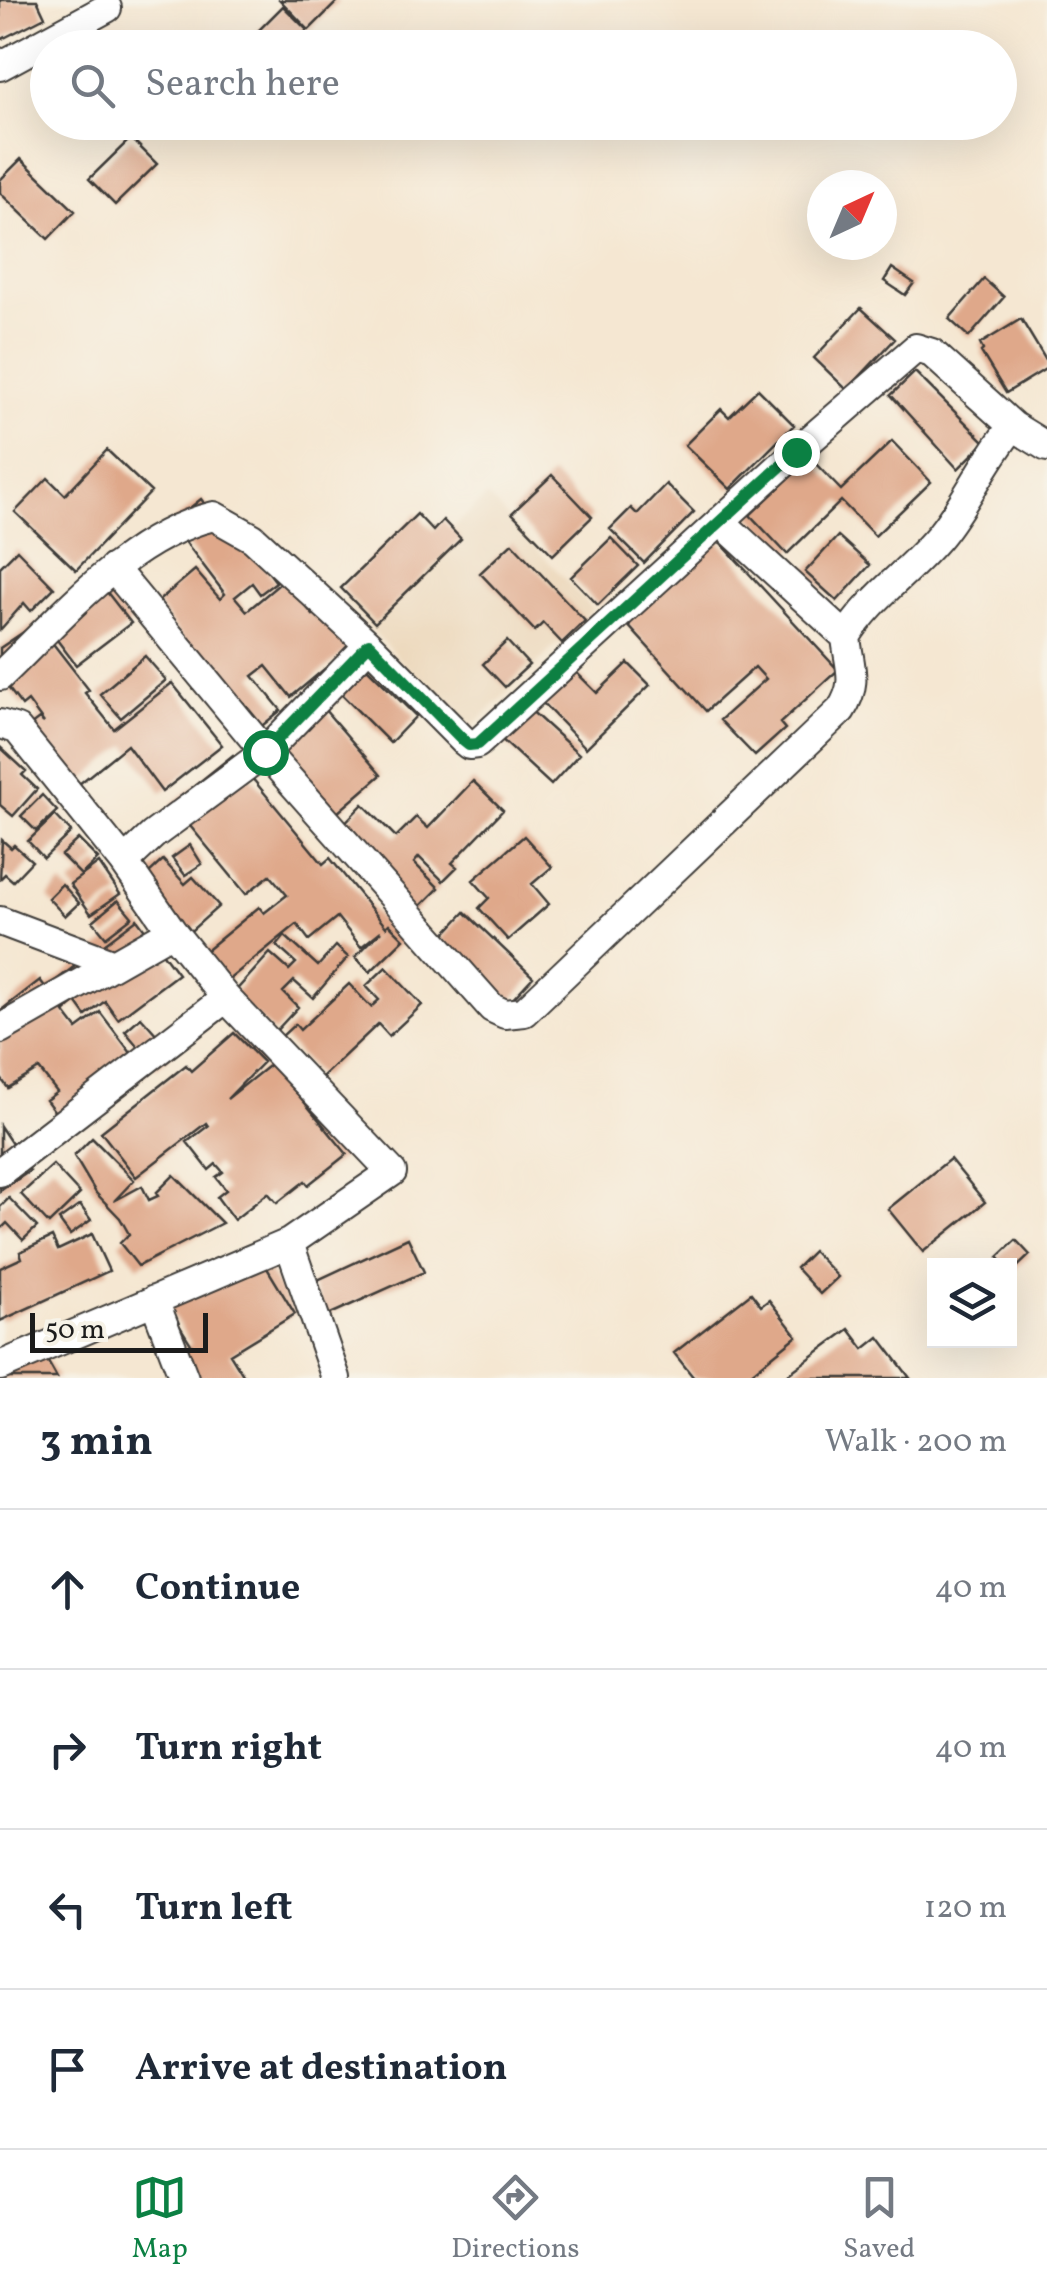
<!DOCTYPE html>
<meta charset="utf-8">
<style>
:root{--surface:#fff;--page:#f6f6f7;--text:#1f2937;--muted:#747a83;--line:#e0e1e3;--accent:#0b8043}
body{margin:0;font-family:Vollkorn,serif;background:var(--page);color:var(--text)}
.controls{position:absolute;right:30px;bottom:30px;display:grid;overflow:hidden;border-radius:0px;box-shadow:0 10px 40px #0002}
.controls button{width:90px;height:90px;display:grid;place-items:center;padding:0;border:0;border-bottom:2px solid var(--line);background:var(--surface);color:var(--text);font:50px sans-serif}
.compass{position:absolute;left:807px;top:170px;width:90px;height:90px;border-radius:50%;background:var(--surface);box-shadow:0 10px 40px #0002;rotate:44deg}
.scale{position:absolute;left:30px;bottom:25px;width:178px;box-sizing:border-box;padding-left:10px;border:5px solid #1c1c1c;border-top:0;font-size:28px;line-height:35px;white-space:nowrap;color:#1c1c1c;-webkit-text-stroke:8px #f7f3e8;paint-order:stroke}
.stop{position:absolute;width:30px;height:30px;margin:-22px;border:8px solid #0b8043;border-radius:50%;background:#fff}
.stop.end{background:#0b8043;border-color:#fff;box-shadow:0 2px 10px #0008}
.list{margin:0;padding:0;list-style:none}
h2{display:flex;justify-content:space-between;align-items:center;height:130px;margin:0;padding:0 40px;font-size:42px}
h2 small{font-size:32px;font-weight:400;color:var(--muted)}
.list li{display:grid;grid-template-columns:65px 1fr auto;gap:30px;align-items:center;box-sizing:border-box;height:160px;padding:0 40px;border-top:2px solid var(--line)}
.list b{display:block;font-size:38px;white-space:nowrap}
.list em{font-size:32px;font-style:normal;color:var(--muted)}
.icon{flex:none;width:55px;height:55px;fill:none;stroke:currentColor;stroke-width:2;stroke-linecap:round;stroke-linejoin:round}
.map{position:relative;flex:none;width:1047px;height:1378px;overflow:hidden}
.search{position:absolute;background:var(--surface);box-shadow:0 10px 40px #0002;left:30px;right:30px;top:30px;height:110px;display:flex;align-items:center;gap:25px;box-sizing:border-box;padding:0 35px;border-radius:55px;color:var(--muted);font-size:38px}
.sheet{height:770px;background:var(--surface)}
nav{display:flex;justify-content:space-around;align-items:center;box-sizing:border-box;height:140px;border-top:2px solid var(--line);background:var(--surface);font-size:28px;color:var(--muted)}
nav a{display:grid;justify-items:center;gap:5px}
nav .on{color:var(--accent)}
.map>svg:first-child{display:block}
.built{fill:#ecd7ba}
.building{fill:#dfa88a}
.lines{fill:none;stroke-linecap:round;stroke-linejoin:round}
.minor-casing{stroke:#3d3a37;stroke-width:32}
.minor{stroke:#fff;stroke-width:28}
.route{stroke:#0b8043;stroke-width:12}
</style>
<div class="map">
<svg width="1047" height="1378" viewBox="0 0 1047 1378">
<rect width="100%" height="100%" fill="#f7f3e8"/>
<filter id="ink" filterUnits="userSpaceOnUse"><feTurbulence type="fractalNoise" baseFrequency=".01" numOctaves="2"/><feDisplacementMap in="SourceGraphic" scale="20" xChannelSelector="R" yChannelSelector="G"/><feConvolveMatrix kernelMatrix="1 2 1 2 8 2 1 2 1" color-interpolation-filters="sRGB"/></filter>
<filter id="wash" filterUnits="userSpaceOnUse"><feTurbulence type="fractalNoise" baseFrequency=".0048" numOctaves="4" result="noise"/><feDisplacementMap in="SourceGraphic" scale="40" xChannelSelector="R" yChannelSelector="G"/><feGaussianBlur stdDeviation="2.25" result="paint"/><feColorMatrix in="noise" values="0 0 0 0 0 0 0 0 0 0 0 0 0 0 0 0 0 1.4 0 .05"/><feComposite in="paint" operator="in"/></filter>
<g filter="url(#wash)">
<rect width="100%" height="100%" fill="#f5e7d2"/>
<path class="built" d="M 487,496 L 593,609 L 467,732 L 345,601 L 433,520 L 447,533 Z"/>
<g id="blocks">
<path class="building" d="M 0,0 L 37,0 L 45,17 L 0,40 Z
M 280,0 L 339,0 L 309,30 Z
M 283,6 L 307,30 L 290,48 L 274,48 L 258,31 Z
M 131,138 L 157,164 L 115,205 L 89,179 Z
M 21,159 L 75,211 L 48,239 L 0,193 L 0,180 Z
M 892,268 L 914,283 L 905,295 L 884,281 Z
M 984,279 L 1004,297 L 969,337 L 949,319 Z
M 861,308 L 895,339 L 847,390 L 814,358 Z
M 1021,319 L 1047,362 L 1047,368 L 1006,393 L 981,352 L 983,350 L 980,344 Z
M 915,372 L 985,442 L 958,469 L 891,395 Z
M 758,389 L 794,425 L 730,489 L 685,445 L 721,409 L 729,417 Z
M 892,441 L 931,482 L 875,536 L 841,501 L 787,554 L 750,515 L 810,458 L 841,490 Z
M 107,450 L 151,492 L 76,570 L 15,512 L 48,478 L 65,495 Z
M 552,475 L 592,517 L 553,555 L 512,513 Z
M 666,484 L 694,512 L 644,563 L 610,529 L 631,508 L 637,514 Z
M 201,499 L 231,539 L 239,533 L 276,582 L 260,594 L 252,583 L 235,597 L 247,611 L 284,580 L 313,615 L 322,608 L 353,645 L 291,697 L 266,666 L 253,676 L 281,710 L 251,735 L 156,603 L 195,570 L 220,599 L 225,594 L 171,523 Z
M 417,514 L 433,531 L 443,520 L 461,539 L 375,623 L 341,588 Z
M 838,536 L 870,565 L 837,601 L 805,572 Z
M 611,538 L 638,566 L 598,605 L 571,577 Z
M 718,540 L 838,670 L 780,723 L 785,729 L 755,756 L 720,720 L 766,679 L 755,667 L 706,711 L 626,623 Z
M 512,543 L 585,621 L 562,643 L 543,623 L 535,631 L 480,573 Z
M 17,550 L 54,588 L 31,611 L 24,603 L 0,630 L 0,567 Z
M 96,578 L 131,623 L 76,665 L 42,620 Z
M 37,623 L 89,690 L 85,693 L 114,729 L 172,683 L 222,745 L 162,792 L 127,745 L 73,789 L 26,729 L 39,719 L 44,723 L 28,701 L 22,706 L 0,677 L 0,648 Z
M 507,641 L 529,665 L 505,687 L 483,664 Z
M 145,656 L 166,680 L 121,718 L 100,694 Z
M 628,663 L 650,685 L 586,748 L 539,699 L 571,667 L 597,693 Z
M 365,666 L 416,716 L 390,743 L 339,692 Z
M 312,695 L 381,775 L 322,826 L 253,747 Z
M 526,706 L 579,754 L 551,785 L 498,736 Z
M 0,747 L 26,771 L 22,775 L 37,789 L 13,816 L 0,805 Z
M 233,755 L 323,864 L 330,858 L 386,927 L 389,924 L 404,939 L 370,972 L 355,957 L 381,931 L 361,947 L 337,917 L 309,940 L 297,924 L 227,981 L 203,953 L 259,907 L 264,913 L 287,895 L 270,875 L 246,894 L 172,804 Z
M 473,781 L 503,810 L 452,863 L 457,867 L 443,881 L 419,857 L 414,863 L 439,888 L 413,914 L 332,836 L 363,804 L 396,837 L 416,817 L 428,828 Z
M 42,795 L 57,811 L 36,831 L 21,816 Z
M 55,815 L 71,832 L 44,858 L 28,841 Z
M 524,836 L 552,867 L 532,884 L 549,904 L 508,940 L 479,908 L 489,898 L 473,880 Z
M 78,839 L 98,859 L 81,875 L 61,855 Z
M 2,840 L 11,848 L 14,845 L 32,861 L 13,881 L 5,874 L 0,879 Z
M 190,845 L 202,864 L 185,875 L 172,858 Z
M 163,860 L 185,884 L 193,877 L 219,906 L 184,937 L 136,885 Z
M 99,863 L 120,894 L 91,914 L 70,884 Z
M 62,884 L 79,903 L 65,916 L 48,898 Z
M 118,900 L 132,917 L 106,937 L 93,921 Z
M 465,912 L 533,977 L 508,1004 L 440,939 Z
M 137,919 L 178,974 L 118,1019 L 105,1001 L 86,1016 L 76,1002 L 64,1012 L 77,1029 L 100,1012 L 146,1073 L 69,1131 L 46,1100 L 57,1092 L 39,1069 L 8,1088 L 0,1077 L 0,1011 L 40,980 L 46,988 Z
M 285,936 L 318,966 L 336,946 L 348,957 L 313,998 L 294,981 L 283,992 L 298,1007 L 274,1033 L 232,995 L 270,953 L 289,970 L 296,963 L 277,946 Z
M 386,967 L 422,1005 L 389,1036 L 378,1024 L 321,1078 L 282,1036 L 295,1024 L 300,1030 L 349,984 L 371,1007 L 379,1000 L 366,986 Z
M 141,1017 L 173,1053 L 156,1068 L 125,1031 Z
M 234,1033 L 263,1062 L 227,1099 L 272,1063 L 347,1154 L 308,1185 L 305,1181 L 277,1203 L 268,1193 L 234,1220 L 217,1197 L 226,1190 L 216,1177 L 223,1172 L 216,1164 L 209,1170 L 187,1142 L 208,1126 L 206,1123 L 136,1177 L 101,1132 L 186,1065 L 191,1071 Z
M 0,1126 L 30,1171 L 0,1191 Z
M 92,1138 L 134,1180 L 114,1201 L 142,1186 L 149,1200 L 158,1196 L 156,1193 L 174,1175 L 222,1223 L 138,1266 L 120,1243 L 129,1234 L 120,1218 L 96,1193 L 74,1156 Z
M 950,1159 L 985,1202 L 923,1252 L 888,1209 Z
M 53,1165 L 80,1194 L 49,1224 L 21,1194 Z
M 9,1198 L 37,1227 L 23,1240 L 7,1223 L 0,1230 L 0,1207 Z
M 80,1205 L 91,1220 L 70,1235 L 59,1220 Z
M 92,1234 L 109,1271 L 0,1321 L 0,1268 L 22,1258 L 20,1252 L 52,1237 L 58,1250 Z
M 408,1238 L 424,1272 L 326,1316 L 311,1283 Z
M 1016,1240 L 1030,1255 L 1012,1272 L 998,1257 Z
M 256,1250 L 295,1314 L 230,1354 L 245,1378 L 191,1378 L 180,1351 L 191,1344 L 161,1296 Z
M 813,1251 L 838,1277 L 820,1294 L 796,1268 Z
M 751,1293 L 761,1306 L 769,1300 L 797,1336 L 745,1378 L 694,1378 L 674,1353 Z
M 849,1329 L 864,1349 L 879,1337 L 910,1378 L 783,1378 Z
M 39,1346 L 57,1378 L 0,1378 Z"/>
</g>
</g>
<g filter="url(#ink)">
<use href="#blocks" fill-opacity="0" stroke="#3d3a37" stroke-width="2.5"/>
<g class="lines">
<defs>
<path id="minor" d="M 0,66 L 107,8
M 720,521 L 846,637
M 113,568 L 265,752 L 492,1008 L 505,1014 L 524,1012 L 841,710 C 859,682 849,667 846,637 C 870,597 911,571 940,535 C 968,500 985,460 1013,426 L 1047,447
M 0,676 C 63,616 127,537 214,516 L 253,538 L 369,645 L 464,741 L 469,745 L 477,744 L 796,452 L 916,348 L 932,353 L 1013,426
M 0,724 L 17,729 L 124,862 L 172,931 L 226,998 L 392,1172 L 289,1243
M 124,862 L 153,835 L 265,752 L 369,645
M 0,921 L 114,964
M 0,1029 L 172,931
M 0,1172 L 226,998
M 154,1300 L 184,1378
M 0,1366 L 289,1243 L 336,1378"/>
</defs>
<use href="#minor" class="minor-casing"/>
<use href="#minor" class="minor"/>
</g>
</g>
<g class="lines" filter="url(#ink)">
<path class="route" d="M 265,752 L 369,644 L 464,741 L 469,745 L 478,744 L 796,452"/>
</g>
</svg>
<div class="controls">
<button><svg class="icon" aria-label="layers" viewBox="0 0 24 24"><path d="M12 4l9 5-9 5-9-5zM3 14l9 5 9-5"/></svg></button>
</div>
<svg class="compass" viewBox="-18 -18 36 36"><path d="M0-13l5 13h-10z" fill="#e53935"/><path d="M0 13l5-13h-10z" fill="#747a83"/></svg>
<div class="scale">50 m</div>
<div class="stop" style="left:265px;top:752px"></div>
<div class="stop end" style="left:796px;top:452px"></div>
<div class="search"><svg class="icon" aria-label="search" viewBox="0 0 24 24"><circle cx="10" cy="10" r="6"/><path d="M15 15l6 6"/></svg>Search here</div>
</div>
<section class="sheet">
<h2>3 min<small>Walk · 200 m</small></h2>
<ul class="list">
<li><svg class="icon" aria-label="ahead" viewBox="0 0 24 24"><path d="M12 20V5M6 11l6-6 6 6"/></svg><div><b>Continue</b></div><em>40 m</em></li>
<li><svg class="icon" aria-label="right" viewBox="0 0 24 24"><path d="M7 20v-9h11M14 6l5 5-5 5"/></svg><div><b>Turn right</b></div><em>40 m</em></li>
<li><svg class="icon" aria-label="left" viewBox="0 0 24 24"><path d="M17 20v-9H6M10 6l-5 5 5 5"/></svg><div><b>Turn left</b></div><em>120 m</em></li>
<li><svg class="icon" aria-label="arrive" viewBox="0 0 24 24"><path d="M6 21V4h12l-3 4 3 4H6"/></svg><div><b>Arrive at destination</b></div></li>
</ul>
</section>
<nav>
<a class="on"><svg class="icon" aria-label="map" viewBox="0 0 24 24"><path d="M3 6l6-2 6 2 6-2v14l-6 2-6-2-6 2zM9 4v14M15 6v14"/></svg>Map</a>
<a><svg class="icon" aria-label="directions" viewBox="0 0 24 24"><path d="M12 3l9 9-9 9-9-9zM9 14v-3h6M13 9l2 2-2 2"/></svg>Directions</a>
<a><svg class="icon" aria-label="saved" viewBox="0 0 24 24"><path d="M7 4h10v16l-5-4-5 4z"/></svg>Saved</a>
</nav>
